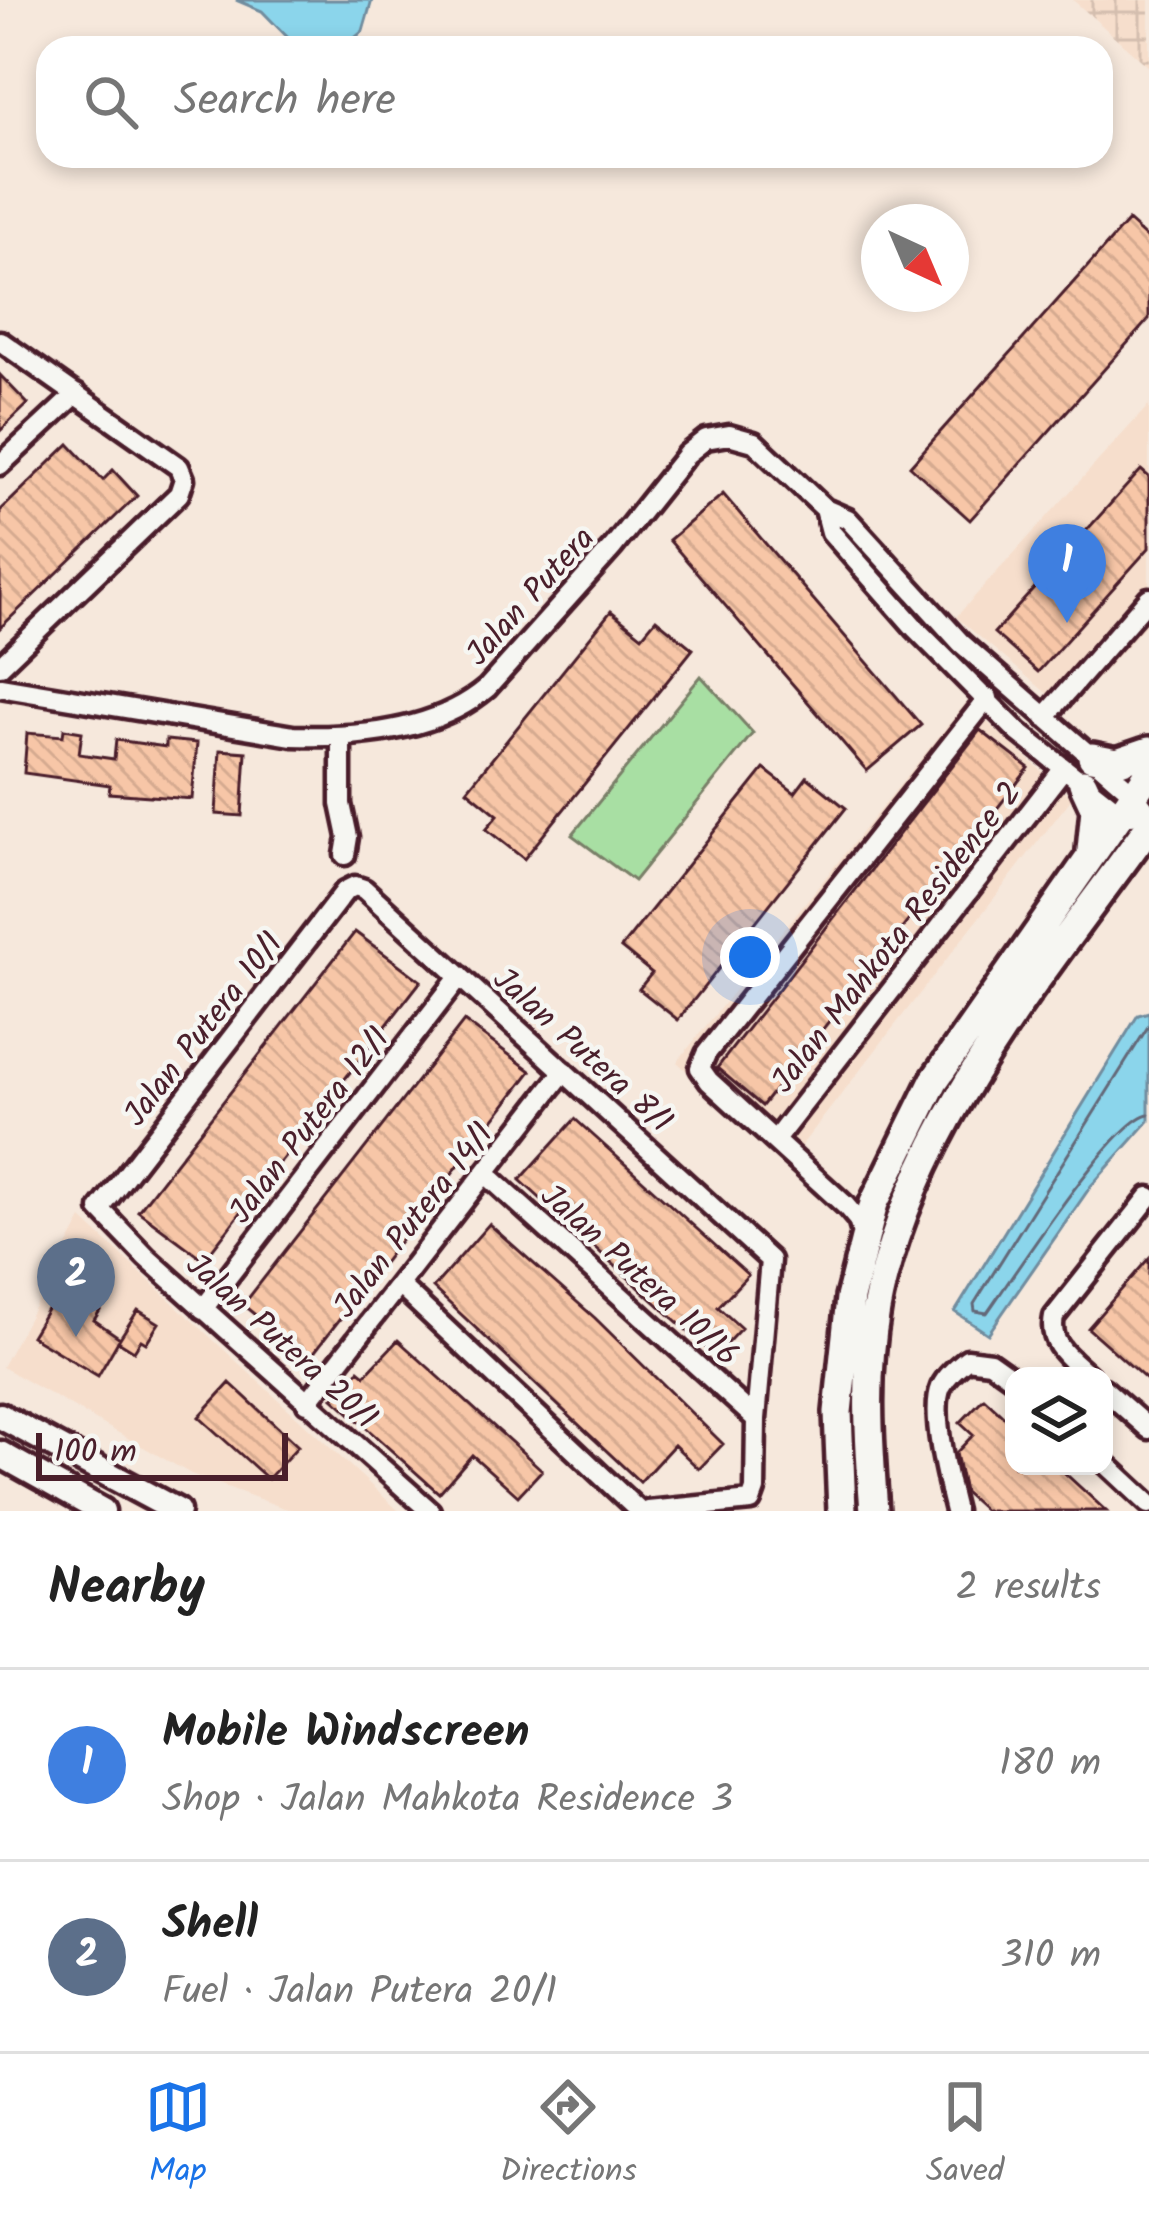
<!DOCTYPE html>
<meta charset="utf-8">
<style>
:root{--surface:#fff;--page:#f6f6f6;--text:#222;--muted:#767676;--line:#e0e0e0;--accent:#1a73e8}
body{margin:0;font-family:Kalam,sans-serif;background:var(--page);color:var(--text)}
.controls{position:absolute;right:36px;bottom:36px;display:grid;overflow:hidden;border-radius:24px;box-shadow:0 6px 18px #0003}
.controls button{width:108px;height:108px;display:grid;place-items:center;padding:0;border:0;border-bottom:3px solid var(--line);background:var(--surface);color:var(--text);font:60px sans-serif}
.compass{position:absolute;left:861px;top:204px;width:108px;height:108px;border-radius:50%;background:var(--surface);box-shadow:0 6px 18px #0003;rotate:136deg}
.scale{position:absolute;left:36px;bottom:30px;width:252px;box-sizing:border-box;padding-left:12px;border:6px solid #4a1f2b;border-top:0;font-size:33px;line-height:42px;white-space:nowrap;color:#4a1f2b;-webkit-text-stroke:9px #f6f6f2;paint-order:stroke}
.you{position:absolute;left:750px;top:957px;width:42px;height:42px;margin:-30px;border:9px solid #fff;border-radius:50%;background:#1a73e8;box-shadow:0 0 0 18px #1a73e833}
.badge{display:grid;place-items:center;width:78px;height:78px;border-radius:50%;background:var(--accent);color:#fff;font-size:39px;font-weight:700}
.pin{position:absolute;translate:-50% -99px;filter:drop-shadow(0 3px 6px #0008)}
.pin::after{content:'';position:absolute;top:63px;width:42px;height:36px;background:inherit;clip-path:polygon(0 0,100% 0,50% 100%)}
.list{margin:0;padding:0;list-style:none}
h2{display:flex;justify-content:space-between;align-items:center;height:156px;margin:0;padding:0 48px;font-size:51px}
h2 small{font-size:39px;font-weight:400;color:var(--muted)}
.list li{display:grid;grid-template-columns:78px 1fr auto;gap:36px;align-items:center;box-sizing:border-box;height:192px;padding:0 48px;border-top:3px solid var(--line)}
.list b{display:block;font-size:45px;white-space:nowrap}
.list p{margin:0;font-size:39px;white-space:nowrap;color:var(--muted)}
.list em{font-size:39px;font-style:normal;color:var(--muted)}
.icon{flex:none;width:66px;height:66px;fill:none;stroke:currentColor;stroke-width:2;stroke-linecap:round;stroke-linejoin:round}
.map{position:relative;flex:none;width:1149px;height:1511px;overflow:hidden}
.search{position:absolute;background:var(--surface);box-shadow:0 6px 18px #0003;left:36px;right:36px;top:36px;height:132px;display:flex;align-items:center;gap:30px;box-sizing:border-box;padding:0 42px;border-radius:36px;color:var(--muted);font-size:45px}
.sheet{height:540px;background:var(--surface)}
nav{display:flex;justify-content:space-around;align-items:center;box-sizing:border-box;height:168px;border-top:3px solid var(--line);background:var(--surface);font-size:33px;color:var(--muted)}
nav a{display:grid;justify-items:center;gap:6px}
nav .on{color:var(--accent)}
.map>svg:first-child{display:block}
.built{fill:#f6decc}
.industrial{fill:url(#industrial-grid)}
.park{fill:#a8dfa3;stroke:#797f67;stroke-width:3}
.water{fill:#8bd5eb;stroke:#718c9e;stroke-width:3}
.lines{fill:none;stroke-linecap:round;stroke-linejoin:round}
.shore{stroke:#646878;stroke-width:3}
.building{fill:url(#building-back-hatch);stroke:#4a1f2b;stroke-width:3}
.minor-casing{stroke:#4a1f2b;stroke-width:27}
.tertiary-casing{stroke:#4a1f2b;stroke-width:33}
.secondary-casing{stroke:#4a1f2b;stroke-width:36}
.minor{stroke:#f6f6f2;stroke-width:18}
.tertiary{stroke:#f6f6f2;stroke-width:24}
.secondary{stroke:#f6f6f2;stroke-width:27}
.labels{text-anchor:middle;stroke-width:9;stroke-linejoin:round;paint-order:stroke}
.street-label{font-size:33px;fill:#4a1f2b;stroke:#f6f6f2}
</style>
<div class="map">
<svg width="1149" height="1511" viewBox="0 0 1149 1511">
<defs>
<pattern id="industrial-grid" width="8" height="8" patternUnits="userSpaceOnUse" patternTransform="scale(3)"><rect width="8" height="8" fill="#f6decc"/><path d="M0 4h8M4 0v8" fill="none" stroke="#d4beaf"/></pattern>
<pattern id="building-back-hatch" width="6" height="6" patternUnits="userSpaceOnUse" patternTransform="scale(3)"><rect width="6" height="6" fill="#f7c6a7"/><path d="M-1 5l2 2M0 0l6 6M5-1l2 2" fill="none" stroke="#d5aa90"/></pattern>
</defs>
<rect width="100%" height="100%" fill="#f6e8dc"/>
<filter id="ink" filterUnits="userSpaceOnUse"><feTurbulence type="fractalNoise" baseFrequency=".00833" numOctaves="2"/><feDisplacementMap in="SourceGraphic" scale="24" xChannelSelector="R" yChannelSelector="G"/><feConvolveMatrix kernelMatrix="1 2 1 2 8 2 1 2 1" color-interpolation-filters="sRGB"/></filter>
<g filter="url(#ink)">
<path class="built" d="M 1149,405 L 1149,621 L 1068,711 L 956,617 Z
M 966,703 L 1072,798 L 787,1164 L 677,1062 Z
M 82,1219 L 399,1511 L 295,1511 L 281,1507 L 191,1474 L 2,1367 Z"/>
<path class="industrial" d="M 1073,0 L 1149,0 L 1149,67 Z"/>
<path class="park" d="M 701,676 L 753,733 L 634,881 L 572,835 Z"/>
<path class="water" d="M 236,0 L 372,0 L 363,31 L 343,48 L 298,48 L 262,11 Z
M 1149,1012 L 1149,1121 L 1091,1186 L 988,1334 L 955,1312 L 1138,1015 Z"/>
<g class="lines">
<path class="shore" d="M 1149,1025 L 974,1304 L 975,1311 L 987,1313 C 1012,1278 1115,1118 1149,1114"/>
</g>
<path class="building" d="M 1128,221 L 1149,240 L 1149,319 L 970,520 L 910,466 Z
M 0,375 L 28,404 L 0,431 Z
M 69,444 L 103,480 L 113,470 L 137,496 L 0,628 L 0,511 Z
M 1141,470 L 1149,477 L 1149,548 L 1038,672 L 994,633 Z
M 723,494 L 921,725 L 867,771 L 669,540 Z
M 611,611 L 642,636 L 656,619 L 693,649 L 524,859 L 486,829 L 498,815 L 467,790 Z
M 64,729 L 82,732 L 79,754 L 114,759 L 116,740 L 166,747 L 166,740 L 197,743 L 192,799 L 109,793 L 110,785 L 24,773 L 27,733 L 63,736 Z
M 980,730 L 1029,768 L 762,1106 L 717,1068 Z
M 220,750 L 246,752 L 242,816 L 216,814 Z
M 764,769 L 795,793 L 807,777 L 846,808 L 678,1020 L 639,989 L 652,973 L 621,948 Z
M 355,932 L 421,981 L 204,1260 L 138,1211 Z
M 464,1021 L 531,1071 L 309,1359 L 243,1305 Z
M 575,1119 L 748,1275 L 718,1307 L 741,1328 L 715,1356 L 520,1180 Z
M 489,1224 L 595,1318 L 723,1444 L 699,1469 L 674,1445 L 640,1482 L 433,1288 Z
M 1149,1258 L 1149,1382 L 1088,1328 Z
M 66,1278 L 106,1301 L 94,1320 L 120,1338 L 98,1376 L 31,1336 Z
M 138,1310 L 159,1323 L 146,1343 L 141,1340 L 134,1351 L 118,1341 Z
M 398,1340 L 542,1470 L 518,1496 L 472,1455 L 439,1493 L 333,1398 L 359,1370 L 365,1375 Z
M 230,1383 L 298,1446 L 268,1479 L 199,1417 Z
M 984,1398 L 1014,1426 L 1014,1466 L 1057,1466 L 1106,1511 L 985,1511 L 964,1492 L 956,1453 L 973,1435 L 960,1423 Z"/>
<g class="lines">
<defs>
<path id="minor" d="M 0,341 L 179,467 L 184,479 L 179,494 L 0,666
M 0,465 L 76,394
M 825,509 L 831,532 L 916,629 L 1018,732 L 1121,813 L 1131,815
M 0,687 L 293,736 C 356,738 437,731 487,688 L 613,547 L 687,454 L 706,439 L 729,435 L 754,442 L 825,509 L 848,519 L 961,643 L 1134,794 L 1149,814
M 1045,717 L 1149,598
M 341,738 L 341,804 L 348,837 L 345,855
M 355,886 L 364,889 L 770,1260 L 756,1419 L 755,1490 L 751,1501 L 648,1511
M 355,886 L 345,891 L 100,1209 L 146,1257 L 430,1511
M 775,1140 L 1064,768
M 485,1173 L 756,1419
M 863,1237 L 858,1220 L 846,1206 L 709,1081 L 700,1068 L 706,1054 L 988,698
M 399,1285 L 639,1511
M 203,1309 L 460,976
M 1089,1376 C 1070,1358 1048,1345 1054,1317 L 1149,1197
M 1104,1389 L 1149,1429
M 307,1403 L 564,1071
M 1104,1462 L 1149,1504
M 955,1511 C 948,1483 930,1413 941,1387 C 947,1375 957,1367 967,1359 L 990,1362 L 1014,1379"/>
<path id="tertiary" d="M 0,1416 L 177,1511
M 0,1454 L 102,1511"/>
<path id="secondary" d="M 1092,757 L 1117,762 L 1149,751
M 1083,783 L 1095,809 L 1091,850
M 842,1511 L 838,1412 L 850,1298 L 874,1203 L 934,1081 L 1149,773
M 874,1511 C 869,1443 864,1377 876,1310 C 910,1126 1044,973 1149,826"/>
</defs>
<use href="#minor" class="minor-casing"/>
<use href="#tertiary" class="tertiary-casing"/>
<use href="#secondary" class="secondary-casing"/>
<use href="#minor" class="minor"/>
<use href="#tertiary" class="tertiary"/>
<use href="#secondary" class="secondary"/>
</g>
</g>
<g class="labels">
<g class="street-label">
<text transform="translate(529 595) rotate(-48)" y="12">Jalan Putera</text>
<text transform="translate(895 936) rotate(-52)" y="12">Jalan Mahkota Residence 2</text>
<text transform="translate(202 1028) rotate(-52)" y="12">Jalan Putera 10/1</text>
<text transform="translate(584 1049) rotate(42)" y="12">Jalan Putera 8/1</text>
<text transform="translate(308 1124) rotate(-52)" y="12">Jalan Putera 12/1</text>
<text transform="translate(412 1219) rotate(-52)" y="12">Jalan Putera 14/1</text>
<text transform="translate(641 1274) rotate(42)" y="12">Jalan Putera 10/16</text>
<text transform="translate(283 1340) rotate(42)" y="12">Jalan Putera 20/1</text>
</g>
</g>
</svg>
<div class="controls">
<button><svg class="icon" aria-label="layers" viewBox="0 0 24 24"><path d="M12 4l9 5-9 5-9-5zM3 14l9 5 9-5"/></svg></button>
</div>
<svg class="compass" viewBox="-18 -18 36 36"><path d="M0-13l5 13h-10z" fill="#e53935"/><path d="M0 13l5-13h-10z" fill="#767676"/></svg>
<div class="scale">100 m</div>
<div class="you"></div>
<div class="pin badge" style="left:1067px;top:623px;background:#3f7fe0">1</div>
<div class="pin badge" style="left:76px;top:1337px;background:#5c6f8a">2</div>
<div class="search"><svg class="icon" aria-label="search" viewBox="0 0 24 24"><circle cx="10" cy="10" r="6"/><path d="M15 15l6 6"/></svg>Search here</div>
</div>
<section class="sheet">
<h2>Nearby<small>2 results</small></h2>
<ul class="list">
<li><span class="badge" style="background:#3f7fe0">1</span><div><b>Mobile Windscreen</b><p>Shop · Jalan Mahkota Residence 3</p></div><em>180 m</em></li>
<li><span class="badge" style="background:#5c6f8a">2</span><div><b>Shell</b><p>Fuel · Jalan Putera 20/1</p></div><em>310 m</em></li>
</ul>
</section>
<nav>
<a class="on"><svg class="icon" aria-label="map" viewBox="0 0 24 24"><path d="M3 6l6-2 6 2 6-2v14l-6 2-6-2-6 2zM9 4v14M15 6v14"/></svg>Map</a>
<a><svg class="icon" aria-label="directions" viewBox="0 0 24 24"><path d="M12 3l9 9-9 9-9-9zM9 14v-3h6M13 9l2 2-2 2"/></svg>Directions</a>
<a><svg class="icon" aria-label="saved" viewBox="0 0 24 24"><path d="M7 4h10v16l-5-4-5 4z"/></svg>Saved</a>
</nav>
